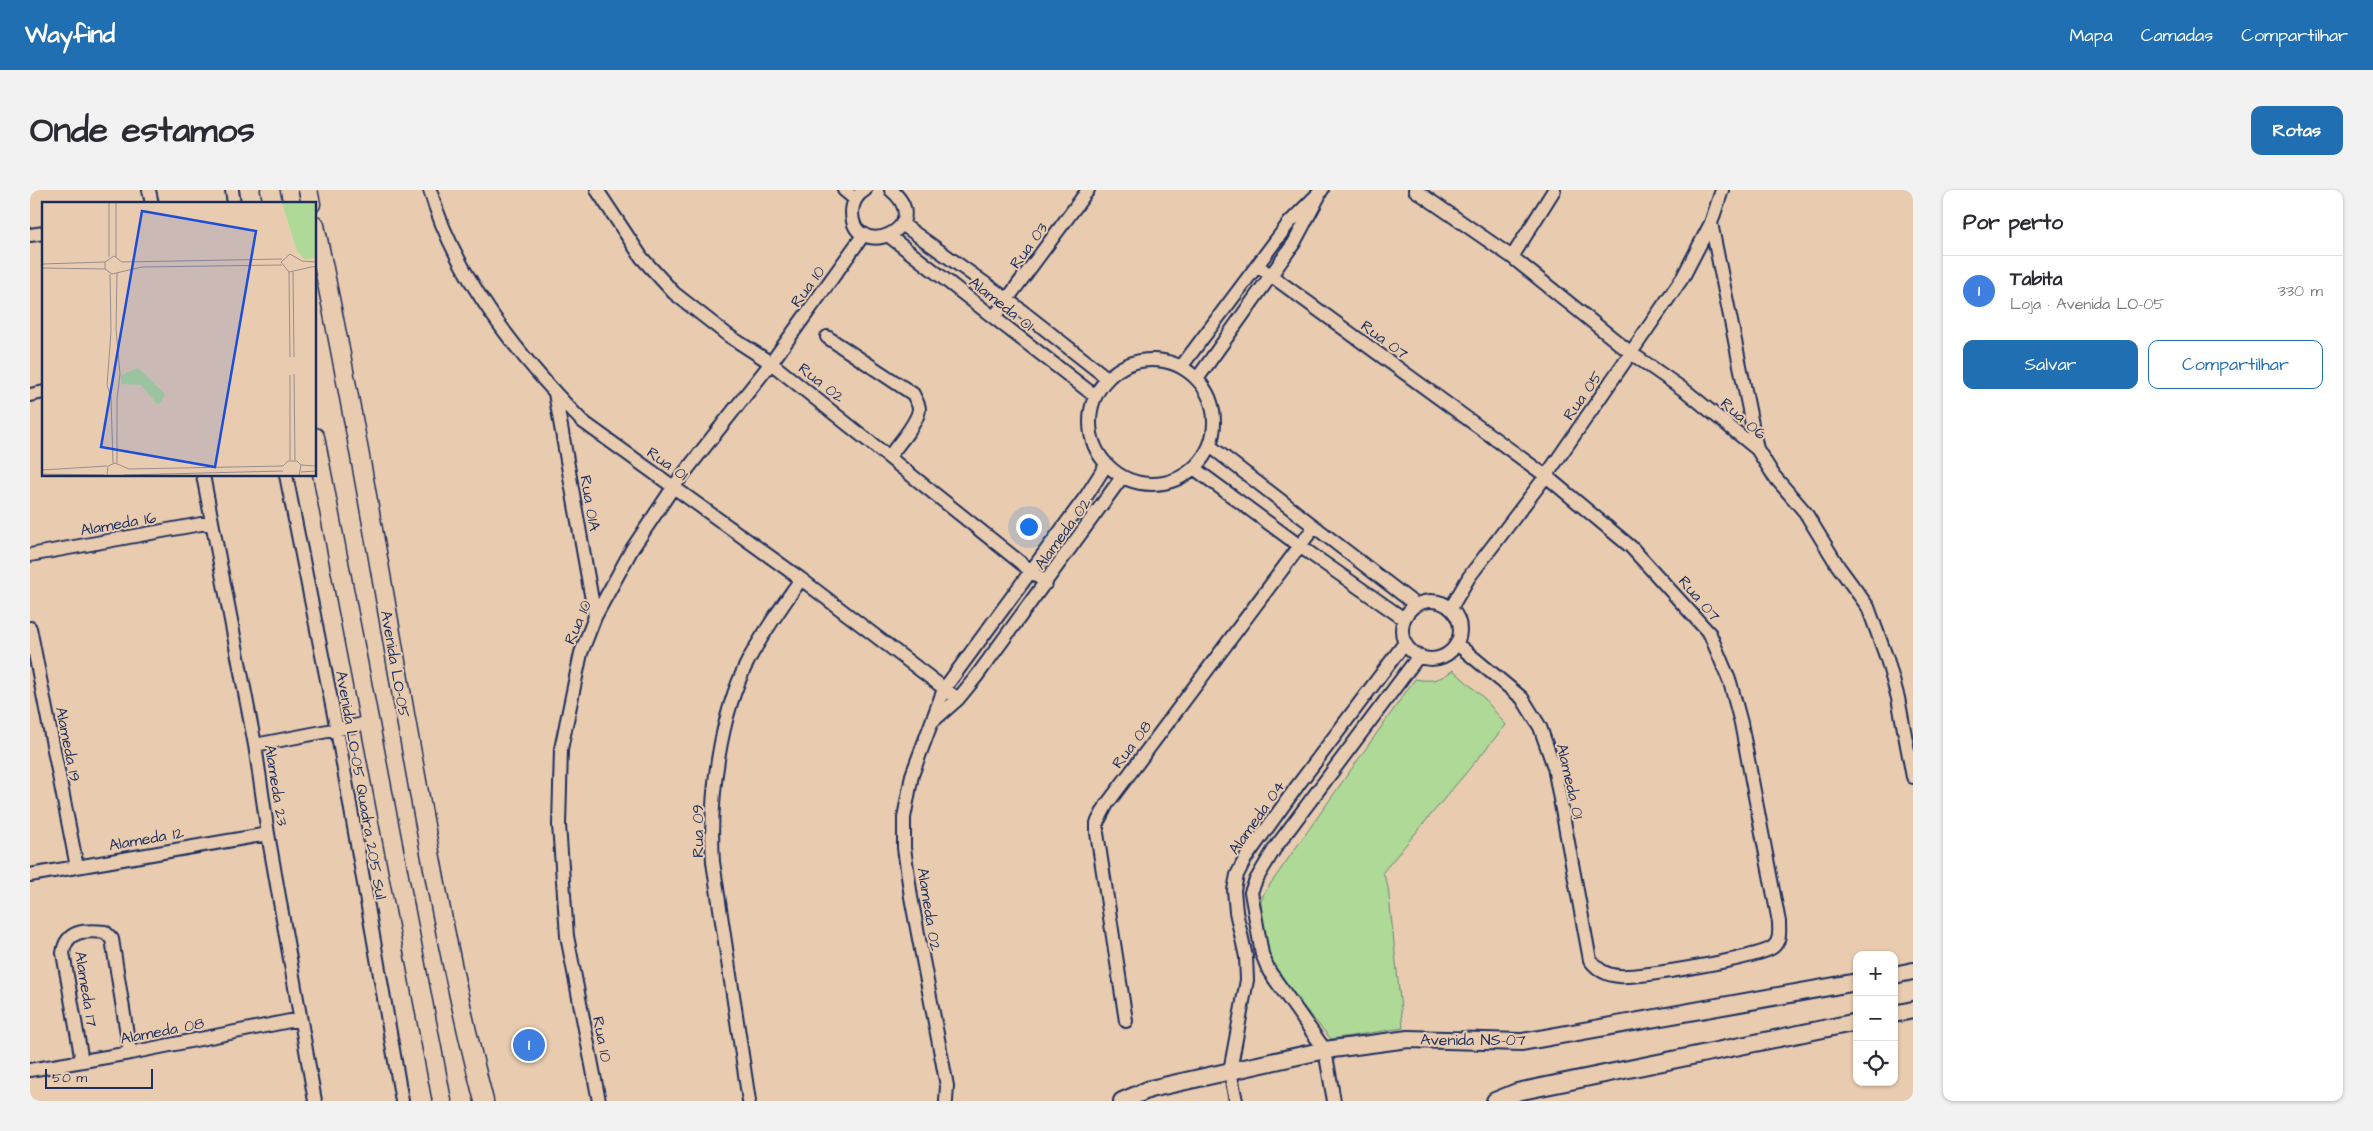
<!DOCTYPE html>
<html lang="pt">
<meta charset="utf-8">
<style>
:root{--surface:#fff;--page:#f2f2f3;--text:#2b2b33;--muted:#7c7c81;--line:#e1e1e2;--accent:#1f6fb2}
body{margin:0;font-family:"Architects Daughter",sans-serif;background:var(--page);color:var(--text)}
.controls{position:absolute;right:15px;bottom:15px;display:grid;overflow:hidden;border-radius:10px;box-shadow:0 1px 4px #0004}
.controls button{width:45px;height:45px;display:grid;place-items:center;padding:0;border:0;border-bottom:1px solid var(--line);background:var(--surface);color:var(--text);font:25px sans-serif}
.scale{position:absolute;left:15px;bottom:12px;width:108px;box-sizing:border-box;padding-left:5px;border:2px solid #1b2f5e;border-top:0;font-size:14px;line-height:18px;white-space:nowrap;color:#1b2f5e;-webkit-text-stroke:4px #e9ccb0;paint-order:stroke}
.you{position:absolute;left:998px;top:336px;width:18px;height:18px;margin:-12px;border:4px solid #fff;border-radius:50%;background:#1a73e8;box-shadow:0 0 0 8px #1a73e833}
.badge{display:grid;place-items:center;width:32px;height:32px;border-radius:50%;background:var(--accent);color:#fff;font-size:16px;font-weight:700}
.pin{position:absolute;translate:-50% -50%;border:2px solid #fff;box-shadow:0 1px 5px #0006}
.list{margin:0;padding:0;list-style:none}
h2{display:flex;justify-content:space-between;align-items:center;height:65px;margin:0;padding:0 20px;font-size:21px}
h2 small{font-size:16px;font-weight:400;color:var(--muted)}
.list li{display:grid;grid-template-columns:32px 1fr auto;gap:15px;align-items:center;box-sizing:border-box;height:70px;padding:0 20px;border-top:1px solid var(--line)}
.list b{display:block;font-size:19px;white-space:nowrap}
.list p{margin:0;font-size:16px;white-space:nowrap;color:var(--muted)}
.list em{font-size:16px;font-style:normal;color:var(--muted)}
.actions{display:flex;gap:10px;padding:15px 20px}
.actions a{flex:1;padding:11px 0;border:1px solid var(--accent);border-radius:10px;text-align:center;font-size:18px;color:var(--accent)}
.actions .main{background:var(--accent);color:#fff}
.icon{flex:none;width:28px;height:28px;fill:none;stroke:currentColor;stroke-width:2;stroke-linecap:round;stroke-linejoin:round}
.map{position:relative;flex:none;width:1883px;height:911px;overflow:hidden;border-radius:10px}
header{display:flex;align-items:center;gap:30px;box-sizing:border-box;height:70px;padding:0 25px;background:var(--accent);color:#fff}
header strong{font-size:24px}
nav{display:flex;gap:28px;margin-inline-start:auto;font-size:18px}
.intro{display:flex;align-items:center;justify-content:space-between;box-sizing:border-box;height:120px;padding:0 30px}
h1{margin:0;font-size:35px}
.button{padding:12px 22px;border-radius:10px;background:var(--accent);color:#fff;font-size:18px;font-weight:700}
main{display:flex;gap:30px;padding:0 30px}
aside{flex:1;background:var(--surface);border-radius:10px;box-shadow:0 1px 4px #0004}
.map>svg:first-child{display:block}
.green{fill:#afd996;stroke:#65847a}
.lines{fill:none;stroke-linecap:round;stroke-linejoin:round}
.minor-casing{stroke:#1b2f5e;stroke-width:16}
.tertiary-casing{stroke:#1b2f5e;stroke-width:20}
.secondary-casing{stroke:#1b2f5e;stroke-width:21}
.minor{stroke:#e9ccb0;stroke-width:12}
.tertiary{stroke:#e9ccb0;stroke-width:16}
.secondary{stroke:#e9ccb0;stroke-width:18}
.labels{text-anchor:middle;stroke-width:4;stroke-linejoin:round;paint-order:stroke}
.street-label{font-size:16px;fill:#1b2f5e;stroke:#e9ccb0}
.inset-road{fill:none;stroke:#978d8f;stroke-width:1}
.view{fill:#1d4ed8;fill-opacity:0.15;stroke:#1d4ed8;stroke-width:2.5}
.inset-edge{fill:none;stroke:#1b2f5e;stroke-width:2.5}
</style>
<header>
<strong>Wayfind</strong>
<nav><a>Mapa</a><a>Camadas</a><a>Compartilhar</a></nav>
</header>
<div class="intro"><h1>Onde estamos</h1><a class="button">Rotas</a></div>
<main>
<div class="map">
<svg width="1883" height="911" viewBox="0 0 1883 911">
<rect width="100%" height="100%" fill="#e9ccb0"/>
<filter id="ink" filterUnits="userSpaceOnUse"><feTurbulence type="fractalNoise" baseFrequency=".02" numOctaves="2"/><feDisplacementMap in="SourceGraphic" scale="10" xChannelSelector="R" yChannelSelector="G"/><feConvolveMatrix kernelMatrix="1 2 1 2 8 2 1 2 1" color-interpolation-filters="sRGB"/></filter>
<g filter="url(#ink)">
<path class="green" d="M 1423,480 L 1454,508 L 1476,535 L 1353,682 L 1358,697 L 1373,838 L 1301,849 L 1237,774 L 1225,728 L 1234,703 L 1385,489 C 1401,492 1410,490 1423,480 Z"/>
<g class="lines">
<defs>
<path id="minor" d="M 119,0 L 122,14
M 202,0 L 204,14
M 400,0 C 425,86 490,168 552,231 L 771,389 L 928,509
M 567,0 L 612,68 L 644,103 L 699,146 L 741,173 L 1016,393
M 814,0 L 825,9
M 835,0 C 827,5 822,13 822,23 C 823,72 907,39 861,0
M 1385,0 L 1482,67 L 1601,163 L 1657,202 L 1727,259 L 1744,286 L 1775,322 L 1808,376 L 1838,417 L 1857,469 L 1868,508 L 1883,587
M 1681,33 L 1727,259
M 872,34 L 978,110 L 1077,188
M 0,45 L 14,43
M 859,46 L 1065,206
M 1482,67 L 1524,0
M 1228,76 L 1516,286 L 1601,357 L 1680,444 L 1700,492 L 1711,533 L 1749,732 C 1749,741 1751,750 1743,757 C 1730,768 1608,788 1589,786 C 1576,785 1568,780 1560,770 L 1524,577 L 1510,537 L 1492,508 L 1427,454
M 964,127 L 1058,0
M 797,147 L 883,204 C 885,209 889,214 889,219 C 888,233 867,255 859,267
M1060 232a62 62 0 1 1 124 0a62 62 0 1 1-124 0Z
M 1151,177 L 1259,33 L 1292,0
M 1167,189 L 1264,53 L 1289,6
M 525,203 L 565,427
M 0,205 L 14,202
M 1180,256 L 1386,415
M 1165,279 L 1271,357 L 1374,429
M 173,285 L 225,555 L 238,644 L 285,911
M 256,285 L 307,540 L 372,911
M 0,365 L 182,332
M1372 440a29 29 0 1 1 58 0a29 29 0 1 1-58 0Z
M 1421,418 L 1439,387 L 1516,286 L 1653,87 L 1681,33 L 1692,0
M 0,438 L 47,677
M 903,531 L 928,509 L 946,487 L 1092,287
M 225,555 L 339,533
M 0,685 L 238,644
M 1096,831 L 1067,643 L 1067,633 L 1077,614 L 1284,337
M 52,871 L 33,763 C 36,740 55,740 75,742 L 82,749 L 100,863
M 0,880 L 100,863 L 270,829
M 569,911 L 537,746 L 529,635 L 531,559 L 551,463 L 565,427 L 602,359 L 644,296 L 741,173 L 834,44
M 719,911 L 683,672 C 679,609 689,526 719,469 C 734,441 753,415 771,389
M 916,911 L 917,896 L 881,707 L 874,658 L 874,628 L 882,585 L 914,499 L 1057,305 L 1076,275
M 1206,911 L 1200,881 L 1217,790 L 1216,767 L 1206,722 L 1204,700 L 1207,685 L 1215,669 L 1268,595 L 1374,454
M 1304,911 L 1295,860 L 1239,781 L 1232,764 L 1221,702 L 1226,690 L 1245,658 L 1388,467"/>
<path id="tertiary" d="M 1864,785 L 1883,781
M 1864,824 L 1883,820
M 1092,911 L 1120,899 L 1295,860 L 1378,849 L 1492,852 L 1827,792
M 1465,911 L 1487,902 L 1827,832"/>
<path id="secondary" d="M 240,0 L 243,14
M 278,0 L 281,14
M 285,35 C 319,197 347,361 375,524 C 398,654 421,784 454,911
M 285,247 L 412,911"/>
</defs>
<use href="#minor" class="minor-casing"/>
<use href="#tertiary" class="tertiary-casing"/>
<use href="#secondary" class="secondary-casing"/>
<use href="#minor" class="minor"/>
<use href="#tertiary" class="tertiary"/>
<use href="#secondary" class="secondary"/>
</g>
</g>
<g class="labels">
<g class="street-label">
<text transform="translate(998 55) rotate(-54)" y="6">Rua 03</text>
<text transform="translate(777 96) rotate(-54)" y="6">Rua 10</text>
<text transform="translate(972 113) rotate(38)" y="6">Alameda 01</text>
<text transform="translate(1355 149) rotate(36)" y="6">Rua 07</text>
<text transform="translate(792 192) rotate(38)" y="6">Rua 02</text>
<text transform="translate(1552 205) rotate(-55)" y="6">Rua 05</text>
<text transform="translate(1714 228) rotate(41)" y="6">Rua 06</text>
<text transform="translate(638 273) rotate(35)" y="6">Rua 01</text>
<text transform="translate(561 313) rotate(80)" y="6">Rua 01A</text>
<text transform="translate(88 333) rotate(-10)" y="6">Alameda 16</text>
<text transform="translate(1032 343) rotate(-54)" y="6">Alameda 02</text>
<text transform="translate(1670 408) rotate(49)" y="6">Rua 07</text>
<text transform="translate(547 432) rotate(-67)" y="6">Rua 10</text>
<text transform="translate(366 474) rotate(80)" y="6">Avenida LO-05</text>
<text transform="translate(39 554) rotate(79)" y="6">Alameda 19</text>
<text transform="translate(1101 554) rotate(-53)" y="6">Rua 08</text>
<text transform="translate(1541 591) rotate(77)" y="6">Alameda 01</text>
<text transform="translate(247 595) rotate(81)" y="6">Alameda 23</text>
<text transform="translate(332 595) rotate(80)" y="6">Avenida LO-05 Quadra 205 Sul</text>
<text transform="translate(1226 627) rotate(-55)" y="6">Alameda 04</text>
<text transform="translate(667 641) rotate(-90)" y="6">Rua 09</text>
<text transform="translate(116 648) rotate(-10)" y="6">Alameda 12</text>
<text transform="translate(900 719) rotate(81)" y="6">Alameda 02</text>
<text transform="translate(57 799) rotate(81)" y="6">Alameda 17</text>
<text transform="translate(132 840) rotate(-11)" y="6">Alameda 08</text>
<text transform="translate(573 849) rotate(79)" y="6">Rua 10</text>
<text x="1443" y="855">Avenida NS-07</text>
</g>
</g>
<g transform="translate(12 12)">
<rect width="274" height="274" fill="#e9ccb0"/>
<path d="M 240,1 L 274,1 L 274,56 L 262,57 L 255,49 ZM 96,166 L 123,192 L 119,200 L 115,202 L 99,183 L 79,182 L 79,173 Z" fill="#afd996"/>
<path class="inset-road" d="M 67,55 L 67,1M 74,55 L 74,1M 63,60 L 63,67 L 70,72 L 100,65 L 240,63M 63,60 L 72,54 L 80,60M 80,60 L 240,57M 274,60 L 260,59 L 248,52 L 239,60 L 247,70 L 274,64M 0,62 L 63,60M 0,66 L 63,67M 247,70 L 248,155M 251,70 L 252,155M 75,71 L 74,127 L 78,172 L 75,197 L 75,261M 68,72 L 69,130 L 65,183 L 69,195 L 71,261M 252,172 L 253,258M 248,173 L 248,258M 259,263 L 274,264M 241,264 L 246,259 L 255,259 L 259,263 L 257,273M 0,268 L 65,264M 259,270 L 274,269M 0,272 L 62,273M 65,273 L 66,264 L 73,261 L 87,267 L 241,264M 82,273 L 241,269"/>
<path class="view" d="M 100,9 L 214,29 L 173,265 L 59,245 Z"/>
<rect width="274" height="274" class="inset-edge"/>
</g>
</svg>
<div class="controls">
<button>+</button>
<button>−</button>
<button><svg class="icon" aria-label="locate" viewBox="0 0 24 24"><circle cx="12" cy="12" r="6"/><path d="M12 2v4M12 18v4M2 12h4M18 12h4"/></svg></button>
</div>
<div class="scale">50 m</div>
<div class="you"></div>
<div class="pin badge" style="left:499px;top:855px;background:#3f7fe0">1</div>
</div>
<aside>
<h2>Por perto<small></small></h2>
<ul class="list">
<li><span class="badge" style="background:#3f7fe0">1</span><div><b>Tabita</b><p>Loja · Avenida LO-05</p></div><em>330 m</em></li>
</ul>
<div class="actions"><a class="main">Salvar</a><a>Compartilhar</a></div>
</aside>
</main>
